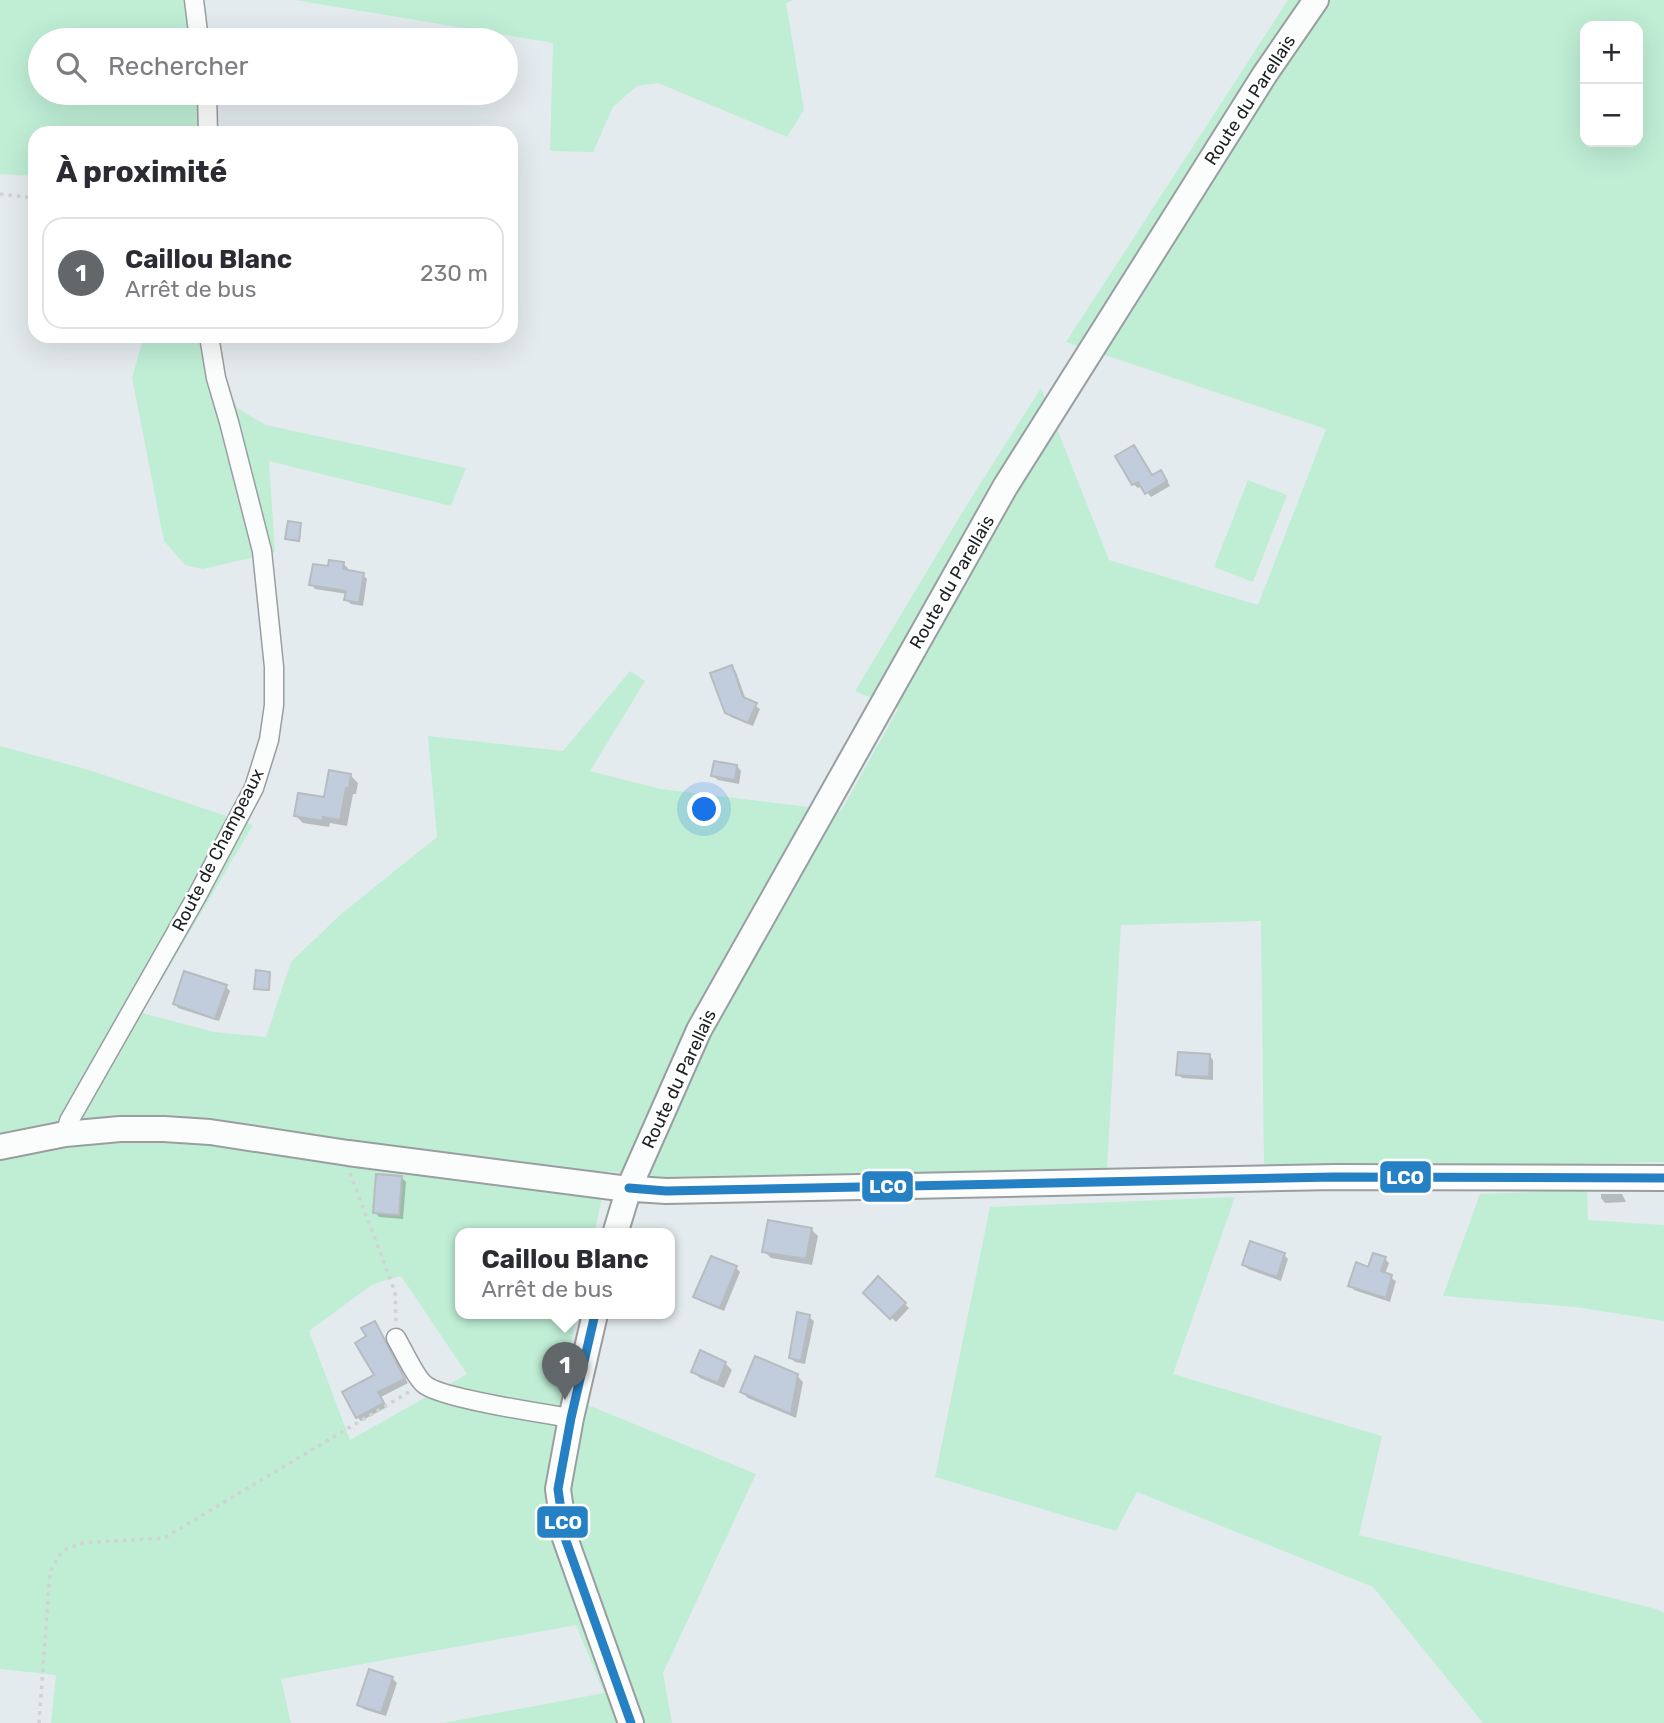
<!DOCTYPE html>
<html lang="fr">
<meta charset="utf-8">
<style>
:root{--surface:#fff;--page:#f7f7f7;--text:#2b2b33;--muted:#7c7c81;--line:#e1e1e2;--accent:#626769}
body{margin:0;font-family:Rubik,sans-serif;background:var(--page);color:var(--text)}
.controls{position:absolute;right:21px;top:21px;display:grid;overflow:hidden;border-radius:14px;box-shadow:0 7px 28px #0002}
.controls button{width:63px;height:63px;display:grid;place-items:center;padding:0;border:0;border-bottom:2px solid var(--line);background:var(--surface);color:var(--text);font:35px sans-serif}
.you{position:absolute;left:705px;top:810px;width:24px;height:24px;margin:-18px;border:5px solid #fff;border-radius:50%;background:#1a73e8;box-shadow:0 0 0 10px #1a73e833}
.badge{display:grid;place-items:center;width:46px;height:46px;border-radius:50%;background:var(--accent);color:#fff;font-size:23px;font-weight:700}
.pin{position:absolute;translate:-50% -58px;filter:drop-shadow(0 2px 4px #0008)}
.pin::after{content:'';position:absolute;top:37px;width:24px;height:21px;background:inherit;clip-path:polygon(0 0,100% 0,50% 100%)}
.popup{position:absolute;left:455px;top:1228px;width:220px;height:91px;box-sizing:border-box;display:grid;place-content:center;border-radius:14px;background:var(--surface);filter:drop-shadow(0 2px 5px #0005);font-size:23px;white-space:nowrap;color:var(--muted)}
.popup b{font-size:26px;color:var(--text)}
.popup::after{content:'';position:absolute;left:50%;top:100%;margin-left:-14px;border:14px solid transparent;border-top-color:var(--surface)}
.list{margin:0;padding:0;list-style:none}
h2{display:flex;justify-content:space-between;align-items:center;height:91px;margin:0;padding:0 28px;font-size:30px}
h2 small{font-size:23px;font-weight:400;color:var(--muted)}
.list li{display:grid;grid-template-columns:46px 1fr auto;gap:21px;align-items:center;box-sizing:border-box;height:112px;margin:0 14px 14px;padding:0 14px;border:2px solid var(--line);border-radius:21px}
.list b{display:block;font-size:26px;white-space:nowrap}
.list p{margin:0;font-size:23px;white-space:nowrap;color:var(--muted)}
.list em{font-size:23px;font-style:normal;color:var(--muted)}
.icon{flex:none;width:38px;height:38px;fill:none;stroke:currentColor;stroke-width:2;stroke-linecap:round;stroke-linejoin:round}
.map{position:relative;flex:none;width:1664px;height:1723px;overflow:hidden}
.search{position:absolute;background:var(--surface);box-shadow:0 7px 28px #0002;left:28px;top:28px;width:490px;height:77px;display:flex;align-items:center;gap:18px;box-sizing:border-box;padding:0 24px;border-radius:38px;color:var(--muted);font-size:26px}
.panel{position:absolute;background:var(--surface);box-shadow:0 7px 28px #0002;left:28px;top:126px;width:490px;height:217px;border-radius:21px}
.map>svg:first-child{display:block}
.green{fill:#bfeed5;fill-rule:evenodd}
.shadow{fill:#0003}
.building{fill:#c1cddd;stroke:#b7bcbf;stroke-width:2}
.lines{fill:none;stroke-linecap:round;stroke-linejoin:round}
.street-casing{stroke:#999ea0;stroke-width:21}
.secondary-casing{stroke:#999ea0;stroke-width:28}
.path{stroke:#d0d2d3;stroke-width:3.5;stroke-dasharray:3.5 5;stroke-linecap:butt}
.street{stroke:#fbfcfc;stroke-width:18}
.secondary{stroke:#fbfcfc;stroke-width:24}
.bus-1-casing{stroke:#fff;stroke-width:14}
.bus-1{stroke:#2581c4;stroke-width:9}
.labels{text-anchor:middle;stroke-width:5;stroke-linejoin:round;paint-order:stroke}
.street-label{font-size:18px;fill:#1c2022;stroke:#fff}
.line-badge{stroke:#fff;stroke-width:2.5}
.badge-label{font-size:19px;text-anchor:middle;font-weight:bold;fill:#fff}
</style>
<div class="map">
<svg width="1664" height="1723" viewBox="0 0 1664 1723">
<rect width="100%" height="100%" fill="#e4ebee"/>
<path class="green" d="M 0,0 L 202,0 L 207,40 L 40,40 L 40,93 L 214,93 L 217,133 L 35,133 L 35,176 L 0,174 Z
M 295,0 L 794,0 L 786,3 L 804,110 L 787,137 L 658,83 L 637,86 L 613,107 L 593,152 L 550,151 L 553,43 Z
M 1288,0 L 1664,0 L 1664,1162 L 1445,1167 L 1264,1166 L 1261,921 L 1121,925 L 1107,1169 L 662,1178 L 608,1171 L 594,1234 L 460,1234 L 460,1314 L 577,1314 L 561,1394 L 756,1474 L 663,1673 L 672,1723 L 443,1723 L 604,1693 L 576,1625 L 281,1679 L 291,1723 L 51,1723 L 56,1675 L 0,1669 L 0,746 L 89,770 L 253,825 L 142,1013 L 214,1032 L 266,1037 L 291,962 L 340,915 L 437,837 L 428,736 L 563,751 L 630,671 L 645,681 L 590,771 L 661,789 L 841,811 L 898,709 L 855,691 L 963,511 L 1041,388 L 1109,560 L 1258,605 L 1326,429 L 1066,342 ZM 1585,26 L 1638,26 L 1638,142 L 1585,142 ZM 401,1276 L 467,1374 L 350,1440 L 309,1331 L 373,1284 Z
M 144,336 L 219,336 L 220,365 L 237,408 L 266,425 L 466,468 L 451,506 L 269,461 L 275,552 L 203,569 L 185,565 L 164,541 L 132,378 Z
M 1248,480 L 1287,495 L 1253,582 L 1214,567 Z
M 1587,1190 L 1588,1220 L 1664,1225 L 1664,1321 L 1575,1307 L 1443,1296 L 1480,1194 Z
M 1235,1197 L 1173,1374 L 1382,1436 L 1359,1535 L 1656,1609 L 1664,1613 L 1664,1723 L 1483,1723 L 1373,1587 L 1137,1492 L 1116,1531 L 935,1477 L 990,1207 Z"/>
<path class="shadow" d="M 1134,447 L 1153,476 L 1165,477 L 1170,486 L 1151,497 L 1142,486 L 1138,488 L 1133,484 Z
M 301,525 L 300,542 L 288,540 L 287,538 Z
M 343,564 L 348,568 L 347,572 L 363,575 L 367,579 L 363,606 L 351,604 L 346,600 L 347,594 L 315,589 L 311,584 L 329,568 Z
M 732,667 L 736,672 L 746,700 L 760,709 L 753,726 L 731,717 L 726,712 Z
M 737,766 L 741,771 L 739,784 L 718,780 L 713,776 Z
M 351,776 L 358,783 L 356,794 L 353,794 L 347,826 L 330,823 L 329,827 L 303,823 L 296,816 L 326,799 Z
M 270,973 L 270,991 L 258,990 L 256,988 Z
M 226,987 L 230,991 L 219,1021 L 178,1008 L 175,1004 Z
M 1209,1055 L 1213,1060 L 1213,1080 L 1182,1078 L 1178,1074 Z
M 402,1178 L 406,1182 L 403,1219 L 379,1217 L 375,1212 Z
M 1601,1194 L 1622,1194 L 1626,1202 L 1605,1203 L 1601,1198 Z
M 811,1229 L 818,1236 L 812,1265 L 771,1258 L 764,1251 Z
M 1284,1255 L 1288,1259 L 1281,1281 L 1248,1269 L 1244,1265 Z
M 1385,1259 L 1389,1263 L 1385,1274 L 1396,1281 L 1390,1302 L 1354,1290 L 1350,1285 Z
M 736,1268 L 740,1272 L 724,1311 L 700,1301 L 695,1297 Z
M 878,1279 L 909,1308 L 896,1322 L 865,1293 Z
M 809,1317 L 814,1321 L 805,1364 L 795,1362 L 791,1358 Z
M 374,1323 L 408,1383 L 381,1397 L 387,1407 L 361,1421 L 357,1417 L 376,1376 L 369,1337 Z
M 725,1363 L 732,1370 L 724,1388 L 700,1378 L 693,1372 Z
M 797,1376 L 803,1382 L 796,1418 L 748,1398 L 742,1392 Z
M 392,1678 L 397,1683 L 386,1716 L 363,1709 L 359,1704 Z"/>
<path class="building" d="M 1134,445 L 1152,475 L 1161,470 L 1167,481 L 1145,494 L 1138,482 L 1132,485 L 1115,456 Z
M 288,521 L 301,523 L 299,541 L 285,539 Z
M 329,560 L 344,562 L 343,569 L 364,573 L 359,603 L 344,600 L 346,591 L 309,585 L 313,564 L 328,566 Z
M 732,665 L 743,697 L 757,703 L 748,723 L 725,713 L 710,673 Z
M 714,761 L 737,765 L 735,780 L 711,776 Z
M 329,770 L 351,774 L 349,788 L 346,788 L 340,820 L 323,817 L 323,821 L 294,816 L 298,793 L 324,797 Z
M 256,970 L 270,972 L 269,990 L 254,989 Z
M 184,971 L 227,985 L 215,1019 L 173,1004 Z
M 1178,1052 L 1210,1054 L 1209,1077 L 1176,1075 Z
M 376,1174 L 402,1176 L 399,1215 L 373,1213 Z
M 768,1220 L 812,1228 L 806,1259 L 762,1252 Z
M 1250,1241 L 1285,1253 L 1277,1277 L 1242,1265 Z
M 1373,1253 L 1386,1257 L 1381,1271 L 1392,1275 L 1386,1298 L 1348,1286 L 1356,1262 L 1368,1267 Z
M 711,1256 L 737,1266 L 720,1308 L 693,1297 Z
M 878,1276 L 906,1303 L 890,1319 L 863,1293 Z
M 797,1312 L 810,1315 L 801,1361 L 789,1358 Z
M 375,1321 L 405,1379 L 378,1392 L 384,1403 L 356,1418 L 342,1392 L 374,1375 L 355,1343 L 366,1336 L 361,1328 Z
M 700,1350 L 726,1362 L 718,1383 L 691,1372 Z
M 755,1356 L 798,1374 L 791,1414 L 740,1392 Z
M 369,1669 L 393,1677 L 381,1713 L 357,1705 Z"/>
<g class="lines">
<defs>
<path id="street" d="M 194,0 L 199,40
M 207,93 L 208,133
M 65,1134 L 69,1121 L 198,894 L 254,788 L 269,740 L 274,705 L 274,667 L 262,551 L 229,422 L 216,378 L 209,336
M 396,1338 C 402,1348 416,1378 424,1384 C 439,1398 546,1414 571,1418"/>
<path id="secondary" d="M 0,1147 L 65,1134 L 120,1129 L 164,1129 L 210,1132 L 348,1153 L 620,1188 L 666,1191 L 1335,1177 L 1664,1178
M 615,1234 L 629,1188 L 699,1030 L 1005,487 L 1265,74 L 1316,0
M 595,1314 L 571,1418 L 558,1489 L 565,1538 L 631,1723"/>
</defs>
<use href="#street" class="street-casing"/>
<use href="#secondary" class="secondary-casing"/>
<path class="path" d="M 0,194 L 35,198
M 350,1173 L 395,1292 L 396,1322
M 39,1723 L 50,1572 L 62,1551 L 82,1543 L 164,1538 L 409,1392"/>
<use href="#street" class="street"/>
<use href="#secondary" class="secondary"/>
<defs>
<path id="bus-1" d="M 629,1188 L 666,1191 L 1335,1177 L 1664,1178
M 595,1314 L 571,1418 L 558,1489 L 565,1538 L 631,1723"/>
</defs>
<use href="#bus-1" class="bus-1-casing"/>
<use href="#bus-1" class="bus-1"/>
</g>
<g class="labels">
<g class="street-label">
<text transform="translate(1250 100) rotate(-57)" y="6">Route du Parellais</text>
<text transform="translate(952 582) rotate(-60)" y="6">Route du Parellais</text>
<text transform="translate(218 850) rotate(-63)" y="6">Route de Champeaux</text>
<text transform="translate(679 1079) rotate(-65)" y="6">Route du Parellais</text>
</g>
</g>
<g class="line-badge">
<rect x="1379" y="1160" width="53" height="34" rx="7" fill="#2581c4"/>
<rect x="861" y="1170" width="53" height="33" rx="7" fill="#2581c4"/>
<rect x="536" y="1505" width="53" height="34" rx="7" fill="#2581c4"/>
</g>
<g class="badge-label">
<text x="1405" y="1184">LCO</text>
<text x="888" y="1193">LCO</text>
<text x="563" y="1529">LCO</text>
</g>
</svg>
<div class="controls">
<button>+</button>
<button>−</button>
</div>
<div class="you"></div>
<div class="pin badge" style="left:565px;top:1400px">1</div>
<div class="popup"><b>Caillou Blanc</b>Arrêt de bus</div>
<div class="search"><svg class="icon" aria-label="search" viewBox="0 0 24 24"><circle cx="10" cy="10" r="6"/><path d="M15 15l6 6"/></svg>Rechercher</div>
<section class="panel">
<h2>À proximité<small></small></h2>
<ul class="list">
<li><span class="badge">1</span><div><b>Caillou Blanc</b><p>Arrêt de bus</p></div><em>230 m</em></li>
</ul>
</section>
</div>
